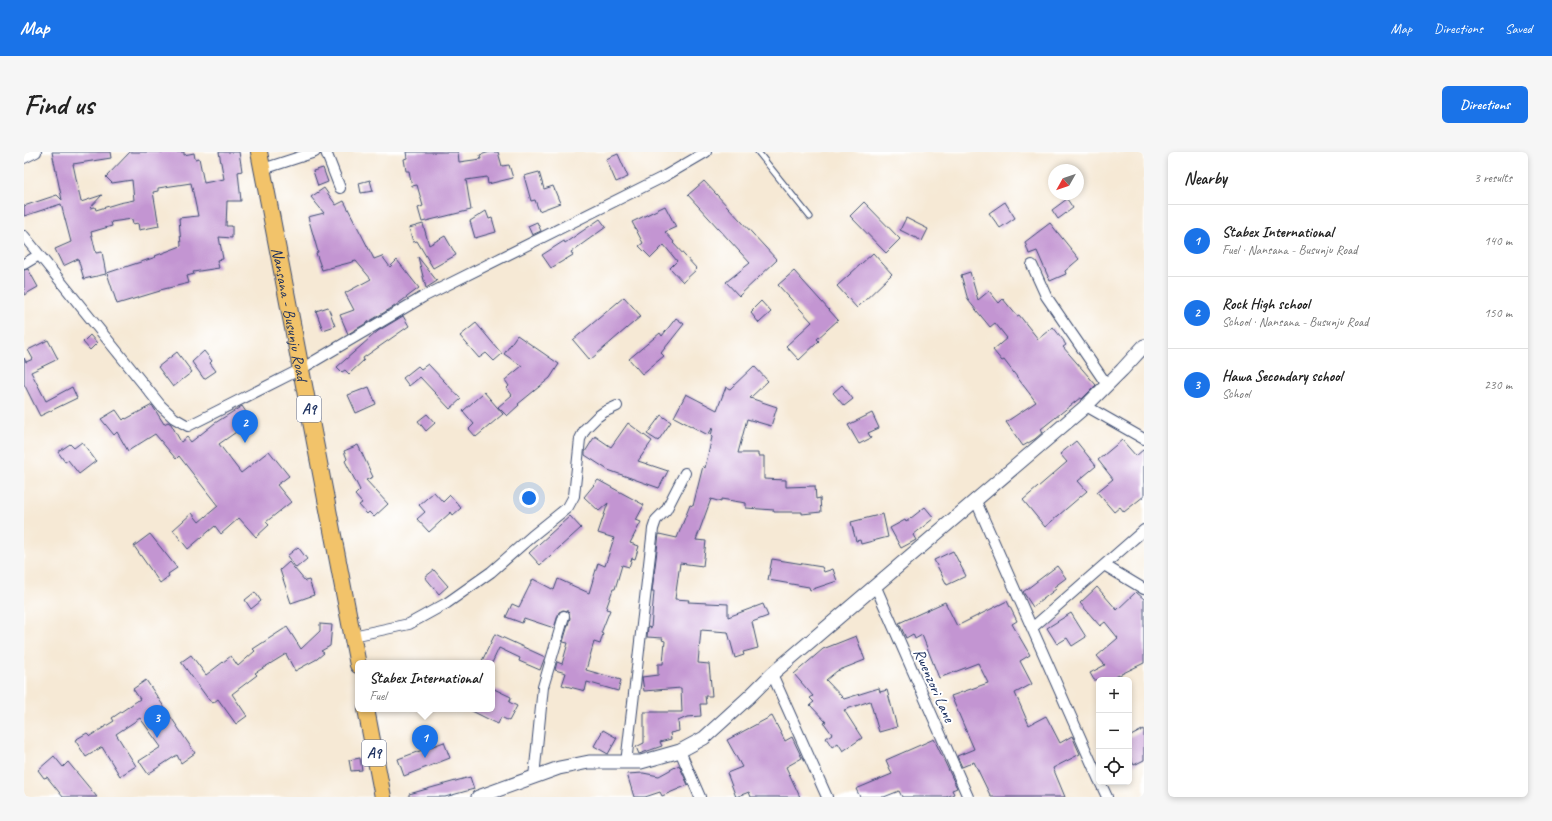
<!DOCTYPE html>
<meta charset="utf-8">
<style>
:root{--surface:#fff;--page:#f6f6f6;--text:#222;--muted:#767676;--line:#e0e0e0;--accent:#1a73e8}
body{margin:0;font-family:Caveat,sans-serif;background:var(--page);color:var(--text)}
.controls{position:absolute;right:12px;bottom:12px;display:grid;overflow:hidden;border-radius:6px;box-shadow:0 2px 6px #0003}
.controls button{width:36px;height:36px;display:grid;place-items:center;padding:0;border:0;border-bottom:1px solid var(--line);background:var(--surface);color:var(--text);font:20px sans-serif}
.compass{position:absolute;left:1024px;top:12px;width:36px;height:36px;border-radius:50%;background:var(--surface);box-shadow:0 2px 6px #0003;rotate:230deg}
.you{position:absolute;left:505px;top:346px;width:14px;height:14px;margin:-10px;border:3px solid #fff;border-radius:50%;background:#1a73e8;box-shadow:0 0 0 6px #1a73e833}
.badge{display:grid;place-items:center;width:26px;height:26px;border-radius:50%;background:var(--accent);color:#fff;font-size:13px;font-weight:700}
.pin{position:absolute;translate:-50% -33px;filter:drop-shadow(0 1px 2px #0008)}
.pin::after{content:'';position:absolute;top:21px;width:14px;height:12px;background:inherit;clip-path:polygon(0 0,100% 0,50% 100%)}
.popup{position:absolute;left:331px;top:508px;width:140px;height:52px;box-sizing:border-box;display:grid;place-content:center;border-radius:6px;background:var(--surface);filter:drop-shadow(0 1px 3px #0005);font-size:13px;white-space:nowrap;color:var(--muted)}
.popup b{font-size:15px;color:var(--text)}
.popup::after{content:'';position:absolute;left:50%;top:100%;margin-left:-8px;border:8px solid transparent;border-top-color:var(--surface)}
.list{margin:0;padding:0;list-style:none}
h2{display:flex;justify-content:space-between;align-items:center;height:52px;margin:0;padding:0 16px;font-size:17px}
h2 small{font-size:13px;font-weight:400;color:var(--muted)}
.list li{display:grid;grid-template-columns:26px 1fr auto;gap:12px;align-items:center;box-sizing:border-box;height:72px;padding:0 16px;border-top:1px solid var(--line)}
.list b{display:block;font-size:15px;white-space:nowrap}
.list p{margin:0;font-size:13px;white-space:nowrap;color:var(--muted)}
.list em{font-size:13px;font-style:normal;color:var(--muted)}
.icon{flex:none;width:22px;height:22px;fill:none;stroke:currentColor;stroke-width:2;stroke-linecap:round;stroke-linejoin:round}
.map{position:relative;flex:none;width:1120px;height:645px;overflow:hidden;border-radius:6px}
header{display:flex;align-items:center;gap:24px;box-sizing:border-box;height:56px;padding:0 20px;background:var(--accent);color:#fff}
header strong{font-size:19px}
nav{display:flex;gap:22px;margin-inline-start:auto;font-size:14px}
.intro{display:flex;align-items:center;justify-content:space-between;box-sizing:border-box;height:96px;padding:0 24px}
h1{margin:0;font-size:28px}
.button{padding:10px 18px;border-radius:6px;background:var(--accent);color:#fff;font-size:14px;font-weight:700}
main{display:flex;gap:24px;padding:0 24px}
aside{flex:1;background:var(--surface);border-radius:6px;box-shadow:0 2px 6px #0003}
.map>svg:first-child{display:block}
.building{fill:#c395d2}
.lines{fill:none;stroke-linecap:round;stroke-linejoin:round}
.service-casing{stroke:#3c4b70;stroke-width:7}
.minor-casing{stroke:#3c4b70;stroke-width:12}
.tertiary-casing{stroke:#3c4b70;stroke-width:15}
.primary-casing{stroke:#3c4b70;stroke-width:18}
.service{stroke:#fff;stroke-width:5}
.minor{stroke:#fff;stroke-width:10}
.tertiary{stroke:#fff;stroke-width:13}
.primary{stroke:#f2c36a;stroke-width:16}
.labels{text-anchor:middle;stroke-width:4;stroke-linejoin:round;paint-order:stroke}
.shield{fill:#fff;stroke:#5f6d8e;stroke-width:1}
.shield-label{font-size:15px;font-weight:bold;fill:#1b2f5e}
.street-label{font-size:16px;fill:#1b2f5e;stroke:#fff}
</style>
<header>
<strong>Map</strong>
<nav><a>Map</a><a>Directions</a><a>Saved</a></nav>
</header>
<div class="intro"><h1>Find us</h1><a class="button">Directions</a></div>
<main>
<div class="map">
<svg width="1120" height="645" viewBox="0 0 1120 645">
<rect width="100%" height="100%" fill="#fff"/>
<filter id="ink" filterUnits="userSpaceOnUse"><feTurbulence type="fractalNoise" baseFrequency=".025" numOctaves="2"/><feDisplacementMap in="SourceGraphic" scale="8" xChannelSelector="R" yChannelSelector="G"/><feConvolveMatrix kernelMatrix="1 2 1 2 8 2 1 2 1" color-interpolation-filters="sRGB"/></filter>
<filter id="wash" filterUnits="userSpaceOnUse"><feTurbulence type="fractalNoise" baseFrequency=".012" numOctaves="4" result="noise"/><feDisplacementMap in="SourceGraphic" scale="16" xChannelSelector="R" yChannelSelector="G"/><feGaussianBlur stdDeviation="0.9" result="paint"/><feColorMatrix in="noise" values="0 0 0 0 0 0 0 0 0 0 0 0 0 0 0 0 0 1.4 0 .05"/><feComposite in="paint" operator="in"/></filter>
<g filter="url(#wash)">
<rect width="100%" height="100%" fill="#f6e9d5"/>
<g id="blocks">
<path class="building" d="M 28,0 L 86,0 L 87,6 L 49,12 L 57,50 L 78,43 L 66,56 L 71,55 L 72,58 L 95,51 L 110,48 L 108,28 L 88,31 L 82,25 L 106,0 L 160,0 L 160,3 L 170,1 L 171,7 L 175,6 L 180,31 L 200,27 L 195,0 L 215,0 L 218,19 L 214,20 L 217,49 L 203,49 L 202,74 L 208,74 L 208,86 L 195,85 L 199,107 L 193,108 L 195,116 L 169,120 L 170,122 L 163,124 L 165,131 L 136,138 L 136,139 L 93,152 L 83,121 L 132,105 L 131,104 L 157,94 L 155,66 L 174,64 L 167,31 L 134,36 L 134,39 L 129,40 L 135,74 L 115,78 L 114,71 L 109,72 L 108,67 L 87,70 L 88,74 L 67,80 L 72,101 L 78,100 L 82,122 L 60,127 L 54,107 L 39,114 L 31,97 L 47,90 L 37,52 L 0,64 L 0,54 L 33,43 L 38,48 Z
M 382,0 L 434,0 L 435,10 L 457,7 L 456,3 L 466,0 L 474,0 L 478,14 L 485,13 L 489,26 L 464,32 L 463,25 L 442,28 L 447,58 L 398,70 L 394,56 L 399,54 L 393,33 L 388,34 L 385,19 L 382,19 L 380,7 L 383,6 Z
M 594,2 L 604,25 L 592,30 L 582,7 Z
M 299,16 L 304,30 L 294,34 L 289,19 Z
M 515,20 L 520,37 L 529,34 L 536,51 L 515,59 L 511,48 L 507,49 L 500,24 Z
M 346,28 L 349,39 L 337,41 L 335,31 Z
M 680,29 L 753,108 L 715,144 L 702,130 L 726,111 L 664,43 Z
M 300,36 L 312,53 L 320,49 L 350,107 L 358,104 L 366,115 L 373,108 L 395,136 L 371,154 L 324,182 L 316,163 L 330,158 L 321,141 L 347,127 L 332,109 L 298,118 L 292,101 L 294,100 L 284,65 L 300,61 L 287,45 Z
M 1043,47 L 1049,56 L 1034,67 L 1028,58 Z
M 840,50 L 876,87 L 862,101 L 826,64 Z
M 981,50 L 991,66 L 976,76 L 965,61 Z
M 641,54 L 652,75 L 641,80 L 650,90 L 649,91 L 673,117 L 659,130 L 646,116 L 653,109 L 640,93 L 627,106 L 615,94 L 619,91 L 608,70 Z
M 462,59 L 465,67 L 468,66 L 472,80 L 451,86 L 446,69 Z
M 882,66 L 904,77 L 898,89 L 876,78 Z
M 576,67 L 582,75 L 547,100 L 549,103 L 527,116 L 518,103 L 540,89 L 541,91 Z
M 513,70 L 517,79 L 508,83 L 504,74 Z
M 1026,71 L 1055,107 L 1041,119 L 1042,122 L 1026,129 L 1013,99 L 1005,102 L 1001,90 Z
M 399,72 L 405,93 L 421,84 L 432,103 L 409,116 L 393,89 L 389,90 L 385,76 Z
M 849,101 L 868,122 L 833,156 L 813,134 Z
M 394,105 L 413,129 L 402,136 Z
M 4,117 L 14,135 L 0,143 L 0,118 Z
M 770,119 L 814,168 L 793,187 L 795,189 L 775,208 L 762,194 L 788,170 L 754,133 Z
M 946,120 L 954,148 L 965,139 L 975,151 L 979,147 L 993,164 L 995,163 L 1014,187 L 1029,175 L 1040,189 L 1040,190 L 1042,193 L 1039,195 L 1072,233 L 1058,247 L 1056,246 L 1017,277 L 1019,280 L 1011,287 L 999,294 L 982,270 L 1012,250 L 980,208 L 978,209 L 969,198 L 983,186 L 971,171 L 966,175 L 944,148 L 937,123 Z
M 600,145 L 617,164 L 566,208 L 549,188 Z
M 737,149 L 747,160 L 735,171 L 727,161 L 729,159 L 728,158 Z
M 304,155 L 311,174 L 299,178 L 292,159 Z
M 379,164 L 385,174 L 339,206 L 340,208 L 325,222 L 321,218 L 318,220 L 313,215 L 354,179 Z
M 652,166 L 660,172 L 637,201 L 640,204 L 618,222 L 605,207 L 636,181 L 638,184 Z
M 452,171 L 478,202 L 470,209 L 462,201 L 455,206 L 436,184 Z
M 66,183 L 73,191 L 66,198 L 59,190 Z
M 493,183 L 535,212 L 526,226 L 494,252 L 495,253 L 483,264 L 474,255 L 488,243 L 483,236 L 485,234 L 481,228 L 498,214 L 480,202 Z
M 24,188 L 34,207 L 7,220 L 22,249 L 48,235 L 53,246 L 16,264 L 0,232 L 0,206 L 2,210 L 9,207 L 4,198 Z
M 180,199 L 188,209 L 186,211 L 192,219 L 180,227 L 168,210 Z
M 153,200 L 168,220 L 149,235 L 134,215 Z
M 404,212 L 437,247 L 426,257 L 396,225 L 385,234 L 379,226 L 394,214 L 397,217 Z
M 730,214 L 744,229 L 726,246 L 753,255 L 747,274 L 723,267 L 714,301 L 734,301 L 734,304 L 740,304 L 740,327 L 762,328 L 762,335 L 791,334 L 792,347 L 796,346 L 797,360 L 778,362 L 778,360 L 750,360 L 750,358 L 722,356 L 722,351 L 697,347 L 697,350 L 687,347 L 672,388 L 682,389 L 679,414 L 656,411 L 651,447 L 665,448 L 664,450 L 704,452 L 704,465 L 739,452 L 744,464 L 728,470 L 734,496 L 719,500 L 720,503 L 711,506 L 704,480 L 677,478 L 674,511 L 685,512 L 688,544 L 681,544 L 682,552 L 676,552 L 677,564 L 663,565 L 654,569 L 655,579 L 646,581 L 647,587 L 636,590 L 638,594 L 615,602 L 612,595 L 620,591 L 620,560 L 658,560 L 657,536 L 620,539 L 618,525 L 634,523 L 634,512 L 639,512 L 641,489 L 638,488 L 639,486 L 623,485 L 624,475 L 627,476 L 630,439 L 628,439 L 635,382 L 653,386 L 666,353 L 669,354 L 679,314 L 681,316 L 688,285 L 687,284 L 689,275 L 684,283 L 650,265 L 662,242 L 693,258 L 702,235 L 706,237 Z
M 818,233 L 829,247 L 820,254 L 809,241 Z
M 345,235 L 352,252 L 332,261 L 324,243 Z
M 460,240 L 479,262 L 452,285 L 445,277 L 450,272 L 439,259 Z
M 128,253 L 140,272 L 144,270 L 147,272 L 157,290 L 163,285 L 167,290 L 191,271 L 218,254 L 226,266 L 213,275 L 215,278 L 195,292 L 217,321 L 245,299 L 265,324 L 253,333 L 267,350 L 242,370 L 245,373 L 232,385 L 215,366 L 197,382 L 191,374 L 164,397 L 149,378 L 168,361 L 175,370 L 194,354 L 155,304 L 152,307 L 131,282 L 104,299 L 93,280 L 90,283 L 77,267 L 92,258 L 99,268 L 101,266 L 102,267 Z
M 848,261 L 855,276 L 844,281 L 847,286 L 835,292 L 824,273 Z
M 403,262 L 411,271 L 402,279 L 394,269 Z
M 637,263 L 647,270 L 634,289 L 623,282 Z
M 604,271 L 628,289 L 614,309 L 644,319 L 635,336 L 584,318 L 561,303 L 561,300 L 571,284 L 587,295 Z
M 1098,288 L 1112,304 L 1120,297 L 1120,344 L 1100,360 L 1096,355 L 1090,360 L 1073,340 L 1089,327 L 1074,308 Z
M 1052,289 L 1072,314 L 1054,329 L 1063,339 L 1021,375 L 999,348 L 1043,310 L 1036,302 Z
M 58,290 L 72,309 L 55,322 L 44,308 L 41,310 L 34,300 L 46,292 L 50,296 Z
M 334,293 L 349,325 L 342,328 L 364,352 L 350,365 L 345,360 L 343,362 L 335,353 L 338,351 L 331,343 L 336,338 L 321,309 L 323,307 L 320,299 Z
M 574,328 L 620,353 L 612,368 L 617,370 L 606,391 L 615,394 L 611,407 L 608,406 L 605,415 L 598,413 L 591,437 L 589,437 L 582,457 L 586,458 L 577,481 L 579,482 L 576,492 L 570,490 L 562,518 L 597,528 L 594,539 L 563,530 L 561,539 L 538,533 L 542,521 L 531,518 L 533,510 L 538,512 L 544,491 L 539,490 L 546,466 L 544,459 L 539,458 L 535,460 L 530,476 L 500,466 L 498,471 L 482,465 L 488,452 L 495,455 L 509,427 L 530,438 L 534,427 L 565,441 L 574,411 L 581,414 L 590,386 L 574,381 L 584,351 L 575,359 L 560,345 Z
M 410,340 L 419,350 L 426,343 L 437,356 L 429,363 L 427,360 L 405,380 L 393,367 L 401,360 L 395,353 Z
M 901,355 L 910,366 L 889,383 L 892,388 L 877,396 L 866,376 L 881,368 L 882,370 Z
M 859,362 L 864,385 L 837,392 L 836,388 L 832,389 L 827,370 Z
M 546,364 L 557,376 L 516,413 L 505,401 Z
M 126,382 L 153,416 L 144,422 L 145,424 L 136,431 L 110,394 Z
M 274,395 L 283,407 L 272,416 L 263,404 Z
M 929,399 L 942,424 L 923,433 L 910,408 Z
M 748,407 L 798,415 L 800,420 L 809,417 L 813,429 L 786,438 L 785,435 L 744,428 Z
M 265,410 L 281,429 L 285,428 L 290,443 L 267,451 L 256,418 Z
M 1033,414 L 1042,426 L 1030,435 L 1032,437 L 1009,455 L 999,440 Z
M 410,418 L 424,434 L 415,442 L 401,425 Z
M 1073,435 L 1093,458 L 1112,440 L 1120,447 L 1120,511 L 1091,525 L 1093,528 L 1070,528 L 1066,521 L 1081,513 L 1073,504 L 1094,486 L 1081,470 L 1076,474 L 1056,451 Z
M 231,440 L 237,449 L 227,457 L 221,448 Z
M 983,449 L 993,469 L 988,472 L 1006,503 L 996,509 L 1008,532 L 991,541 L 1005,573 L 1022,564 L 1036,591 L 1048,584 L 1056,602 L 1029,616 L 1041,645 L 967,645 L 950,610 L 938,615 L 933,604 L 950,597 L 927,544 L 964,531 L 954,511 L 915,526 L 898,483 L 891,487 L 889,482 L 882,486 L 875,471 L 921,450 L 933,474 Z
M 1047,461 L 1062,485 L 1048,494 L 1043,486 L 1033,492 L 1023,476 Z
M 296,472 L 308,473 L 306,494 L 297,499 L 300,501 L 293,507 L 271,519 L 262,502 L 231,521 L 233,523 L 208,542 L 223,564 L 212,572 L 194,547 L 189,551 L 185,548 L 157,510 L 167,503 L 182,523 L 207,504 L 214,514 L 231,499 L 229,497 L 263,475 L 277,497 L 296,479 Z
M 471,482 L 521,505 L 516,518 L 495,509 L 496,506 L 475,496 L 468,511 L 457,511 Z
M 832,484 L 841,508 L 813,519 L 802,528 L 820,547 L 855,536 L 856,540 L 863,538 L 873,575 L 855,580 L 846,549 L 820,558 L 838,586 L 819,599 L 814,591 L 808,595 L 802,586 L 808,582 L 800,571 L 802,570 L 786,553 L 790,550 L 786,546 L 789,544 L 770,522 L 799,497 Z
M 122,528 L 171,601 L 157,611 L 153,603 L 124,622 L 115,609 L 137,595 L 116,566 L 92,582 L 112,614 L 96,624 L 78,595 L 62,605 L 51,588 L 63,581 L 66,584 L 90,569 L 88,566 L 116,547 L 109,537 Z
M 468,536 L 487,545 L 485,550 L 493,554 L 485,569 L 477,565 L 474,572 L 444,557 L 468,557 Z
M 748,564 L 761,589 L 768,585 L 778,606 L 762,615 L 776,645 L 727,645 L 725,640 L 712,645 L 703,621 L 718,615 L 703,588 Z
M 1120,577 L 1120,608 L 1110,613 L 1105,604 L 1105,585 Z
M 579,578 L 593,586 L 584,602 L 570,594 Z
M 910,587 L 933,636 L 928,638 L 930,642 L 922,645 L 878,645 L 875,639 L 860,645 L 836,645 L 832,637 L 868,622 L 862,608 Z
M 420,590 L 426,606 L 380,624 L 374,607 Z
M 30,604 L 39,615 L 44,610 L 73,645 L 39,645 L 23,625 L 20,626 L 14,618 Z
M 336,606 L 338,618 L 327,619 L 325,608 Z
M 655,613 L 664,633 L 638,644 L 636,640 L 621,645 L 610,645 L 603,622 L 619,621 L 635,624 Z
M 446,625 L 450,637 L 421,645 L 385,645 L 385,642 Z"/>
</g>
</g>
<g filter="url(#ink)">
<use href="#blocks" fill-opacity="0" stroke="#3c4b70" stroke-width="1"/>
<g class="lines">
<defs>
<path id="service" d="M 734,0 L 786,65"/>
<path id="minor" d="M 302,0 L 316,36
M 0,6 L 12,0
M 239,17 L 291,0
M 0,84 L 137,254 L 150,266 L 164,274 L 277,217 L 399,145 L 641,24 L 682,0
M 0,112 L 15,103
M 1008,113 L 1022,144 L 1083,233
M 1062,254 L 1120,287
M 951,347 L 1075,628
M 1080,413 L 1120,437
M 851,433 L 944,645
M 1008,476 L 1120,378
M 329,484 L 385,472 L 423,451 L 467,420 L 508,384 L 544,355 L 550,344 L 556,287 L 561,277 L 573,265 L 580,260 L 593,254
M 748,522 L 803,645
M 656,599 L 676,645
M 602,611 L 629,377 L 632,368 L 642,358 L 661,321
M 510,625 L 519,535 L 540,464
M 1076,630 L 1083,645"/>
<path id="tertiary" d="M 454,645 L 535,616 L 565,610 L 617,610 L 656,599 L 680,586 L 725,545 L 748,522 L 1062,254 L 1098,218 L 1120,194"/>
<g id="primary">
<path id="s1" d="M 235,0 L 334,513"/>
<path d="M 342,557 L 359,645"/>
</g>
</defs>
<use href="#service" class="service-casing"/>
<use href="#minor" class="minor-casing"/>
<use href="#tertiary" class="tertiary-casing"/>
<use href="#primary" class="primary-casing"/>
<use href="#service" class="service"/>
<use href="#minor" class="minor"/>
<use href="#tertiary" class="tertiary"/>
<use href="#primary" class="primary"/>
</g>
</g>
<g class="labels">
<g class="shield">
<rect x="273" y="244" width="24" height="26" rx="3"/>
<rect x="338" y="588" width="24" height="26" rx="3"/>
</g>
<g class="shield-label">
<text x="285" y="262">A9</text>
<text x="350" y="606">A9</text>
</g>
<g class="street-label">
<text dy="6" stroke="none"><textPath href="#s1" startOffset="165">Nansana - Busunju Road</textPath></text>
<text transform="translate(911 533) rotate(66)" y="6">Rwenzori Lane</text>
</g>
</g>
</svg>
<div class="controls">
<button>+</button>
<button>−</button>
<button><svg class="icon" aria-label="locate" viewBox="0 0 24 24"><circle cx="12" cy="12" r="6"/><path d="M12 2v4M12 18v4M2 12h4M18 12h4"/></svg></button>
</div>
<svg class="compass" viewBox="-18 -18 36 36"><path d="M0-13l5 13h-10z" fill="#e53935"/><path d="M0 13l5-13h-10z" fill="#767676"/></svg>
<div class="you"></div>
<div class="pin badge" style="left:401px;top:606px">1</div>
<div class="popup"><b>Stabex International</b>Fuel</div>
<div class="pin badge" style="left:221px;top:291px">2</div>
<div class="pin badge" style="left:133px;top:586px">3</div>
</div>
<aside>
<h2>Nearby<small>3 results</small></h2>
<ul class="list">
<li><span class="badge">1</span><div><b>Stabex International</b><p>Fuel · Nansana - Busunju Road</p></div><em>140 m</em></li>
<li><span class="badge">2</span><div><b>Rock High school</b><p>School · Nansana - Busunju Road</p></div><em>150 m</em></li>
<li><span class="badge">3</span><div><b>Hawa Secondary school</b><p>School</p></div><em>230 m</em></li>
</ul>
</aside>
</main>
